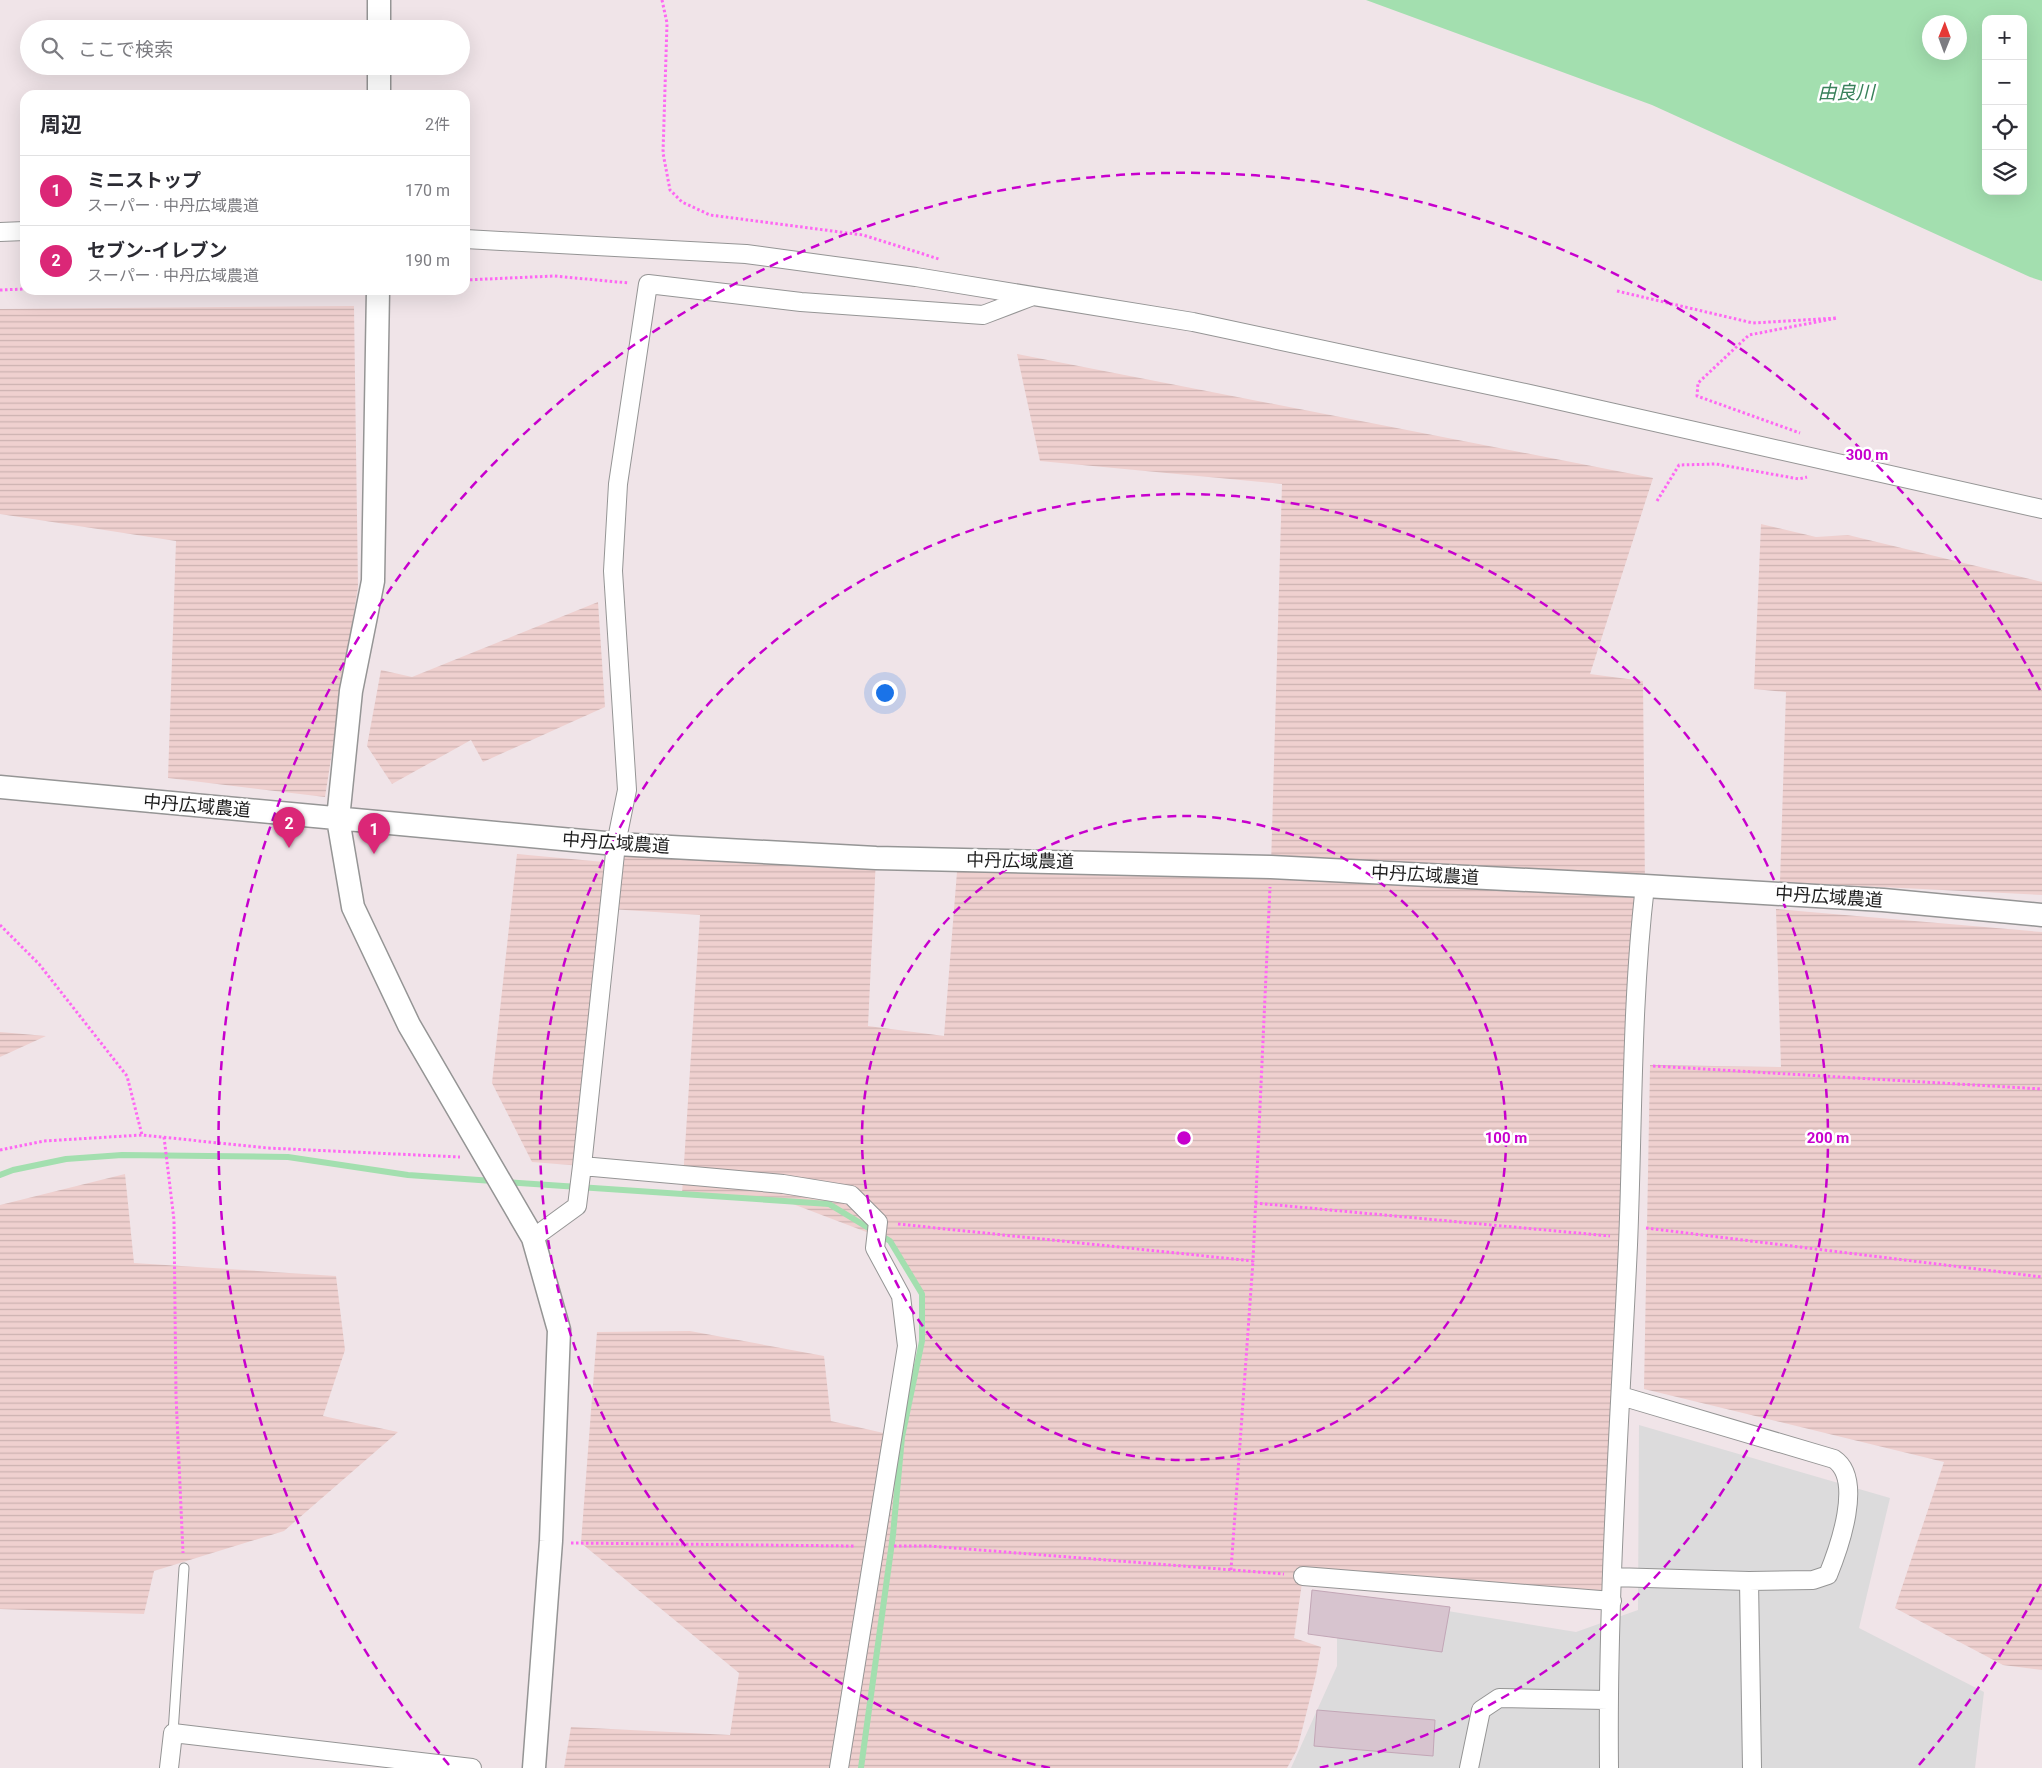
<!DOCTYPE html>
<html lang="ja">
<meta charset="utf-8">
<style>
:root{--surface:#fff;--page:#f2f2f3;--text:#2b2b33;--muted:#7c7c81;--line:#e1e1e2;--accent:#db2777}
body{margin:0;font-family:Roboto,"Noto Sans JP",sans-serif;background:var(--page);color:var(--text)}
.controls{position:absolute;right:15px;top:15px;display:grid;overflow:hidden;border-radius:10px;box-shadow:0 5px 20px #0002}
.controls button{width:45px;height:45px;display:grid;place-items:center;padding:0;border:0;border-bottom:1px solid var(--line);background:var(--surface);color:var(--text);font:25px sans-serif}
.compass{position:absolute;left:1922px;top:15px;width:45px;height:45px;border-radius:50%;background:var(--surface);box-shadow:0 5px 20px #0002;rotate:1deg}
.you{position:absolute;left:884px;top:692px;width:18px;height:18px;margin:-12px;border:4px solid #fff;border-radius:50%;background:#1a73e8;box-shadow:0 0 0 8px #1a73e833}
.badge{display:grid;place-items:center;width:32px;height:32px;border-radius:50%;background:var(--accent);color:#fff;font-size:16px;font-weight:700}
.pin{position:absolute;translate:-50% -41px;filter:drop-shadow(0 1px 2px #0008)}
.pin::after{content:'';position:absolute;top:26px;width:18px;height:15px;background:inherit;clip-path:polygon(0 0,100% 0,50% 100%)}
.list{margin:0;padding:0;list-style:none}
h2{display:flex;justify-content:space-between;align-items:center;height:65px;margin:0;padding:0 20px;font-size:21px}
h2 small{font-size:16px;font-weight:400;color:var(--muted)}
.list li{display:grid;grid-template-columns:32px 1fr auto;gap:15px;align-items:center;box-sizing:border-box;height:70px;padding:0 20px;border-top:1px solid var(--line)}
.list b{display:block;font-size:19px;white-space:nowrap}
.list p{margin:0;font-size:16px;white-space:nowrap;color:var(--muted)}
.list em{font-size:16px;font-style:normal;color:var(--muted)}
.icon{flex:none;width:28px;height:28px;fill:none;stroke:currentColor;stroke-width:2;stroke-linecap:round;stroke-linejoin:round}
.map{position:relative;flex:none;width:2042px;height:1768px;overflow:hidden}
.search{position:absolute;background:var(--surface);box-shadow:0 5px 20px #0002;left:20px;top:20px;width:450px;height:55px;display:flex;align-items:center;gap:12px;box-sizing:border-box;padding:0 18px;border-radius:28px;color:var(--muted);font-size:19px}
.panel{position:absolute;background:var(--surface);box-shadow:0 5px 20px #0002;left:20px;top:90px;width:450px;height:205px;border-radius:15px}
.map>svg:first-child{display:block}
.residential{fill:#dcdbdc}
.farmland{fill:url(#farmland-rules)}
.water{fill:#a3dfaf;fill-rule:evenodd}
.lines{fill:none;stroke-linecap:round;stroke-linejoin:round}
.stream{stroke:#a3dfaf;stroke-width:6}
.building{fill:#d7c4cf;stroke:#c2a6b6}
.service-casing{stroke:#959595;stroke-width:11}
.minor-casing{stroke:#959595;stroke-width:20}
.tertiary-casing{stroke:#959595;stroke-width:25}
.path{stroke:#fe67f3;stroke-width:3;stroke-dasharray:2.5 2.5;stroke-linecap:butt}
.service{stroke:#fff;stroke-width:9}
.minor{stroke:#fff;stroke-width:18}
.tertiary{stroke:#fff;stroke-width:22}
.ring{fill:none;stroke:#c700cd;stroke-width:2.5;stroke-dasharray:9 6}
.labels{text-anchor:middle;stroke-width:5;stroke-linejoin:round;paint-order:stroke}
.street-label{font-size:18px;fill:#1e1e1e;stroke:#fff}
.water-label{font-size:19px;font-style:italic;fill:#38815a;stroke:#fff}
.centre{fill:#c700cd;stroke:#fff;stroke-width:2.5}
.ring-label{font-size:15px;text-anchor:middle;font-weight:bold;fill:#c700cd;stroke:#fff;stroke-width:5;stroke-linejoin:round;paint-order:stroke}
</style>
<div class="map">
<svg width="2042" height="1768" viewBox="0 0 2042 1768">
<defs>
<pattern id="farmland-rules" width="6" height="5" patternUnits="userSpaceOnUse" patternTransform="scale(1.25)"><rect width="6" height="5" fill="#efd0cf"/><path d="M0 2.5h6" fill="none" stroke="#ccb2b1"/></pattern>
</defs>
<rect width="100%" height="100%" fill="#f0e4e8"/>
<path class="residential" d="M 1639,1425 L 1890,1498 L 1859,1628 L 1984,1692 L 1975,1768 L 1291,1768 L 1337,1666 L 1337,1593 L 1576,1632 L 1638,1610 Z"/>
<path class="farmland" d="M 354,306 L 358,587 L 325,797 L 168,778 L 176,541 L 0,514 L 0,309 Z
M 1017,354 L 1653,478 L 1590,674 L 1643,681 L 1645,886 L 1463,877 L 1643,898 L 1612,1601 L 1303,1576 L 1294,1638 L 1321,1647 L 1316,1675 L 1297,1750 L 1287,1768 L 564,1768 L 571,1727 L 730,1735 L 739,1673 L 581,1543 L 597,1332 L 690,1331 L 824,1356 L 831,1421 L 901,1437 L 922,1341 L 922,1294 L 890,1241 L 785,1201 L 682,1194 L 700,915 L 610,909 L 616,844 L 876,858 L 868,1026 L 944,1036 L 958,859 L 1271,866 L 1282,484 L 1040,461 Z
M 1761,524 L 1816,537 L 1848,535 L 2042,582 L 2042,895 L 1780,882 L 1786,692 L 1754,689 Z
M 598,602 L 605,707 L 483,762 L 471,740 L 392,784 L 367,746 L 381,670 L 412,677 Z
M 517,854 L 604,862 L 582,1166 L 532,1162 L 492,1083 Z
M 1776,909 L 2042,932 L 2042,1670 L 2003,1665 L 1895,1608 L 1944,1462 L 1644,1389 L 1650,1065 L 1781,1067 Z
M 0,1032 L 46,1036 L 0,1057 Z
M 125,1174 L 134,1263 L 336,1276 L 345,1350 L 323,1416 L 398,1432 L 284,1531 L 154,1571 L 144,1614 L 0,1609 L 0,1205 Z"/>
<path class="water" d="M 1366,0 L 2042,0 L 2042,281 L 2030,277 L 1652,105 ZM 1986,19 L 2023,19 L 2023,191 L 1986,191 ZM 1930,22 L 1960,22 L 1960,52 L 1930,52 Z"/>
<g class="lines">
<path class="stream" d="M 0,1175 L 13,1170 L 66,1159 L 122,1155 L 209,1156 L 288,1157 L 408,1175 L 493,1181
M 505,1182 L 829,1204 L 890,1241 L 922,1294 L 922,1341 L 902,1437 L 893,1535 L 861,1768"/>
</g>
<path class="building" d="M 1312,1590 L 1450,1607 L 1442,1652 L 1308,1634 Z
M 1317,1710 L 1435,1720 L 1433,1756 L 1314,1746 Z"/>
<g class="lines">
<defs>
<path id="service" d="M 173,1733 L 184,1568"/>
<path id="minor" d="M 0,232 L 25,231
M 465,239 L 746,254 L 916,277 L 1193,322 L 1530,394 L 2042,509
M 582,1166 L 783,1184 L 851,1195 L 878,1222 L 875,1248 L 901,1296 L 907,1346 L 839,1768
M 533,1238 L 577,1206 L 582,1166 L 616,844 L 627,790 L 613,571 L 618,484 L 648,284 L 801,302 L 983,315 L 1033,296
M 1303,1576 L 1612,1601
M 1612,1577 L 1749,1581 L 1813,1580 L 1828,1575 C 1839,1548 1864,1479 1834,1459 L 1621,1396
M 1749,1581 L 1752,1768
M 169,1768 L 173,1733 L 472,1768
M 1469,1768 L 1481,1710 L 1499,1698 L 1608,1700
M 1609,1768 C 1607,1594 1620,1419 1628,1245 C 1633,1125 1631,1005 1645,886"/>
<path id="tertiary" d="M 379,29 L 379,0
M 379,95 L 379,66
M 378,290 L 373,581 L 351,691 L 338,819 L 353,907 L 409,1025 L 533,1238 L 559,1330 L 551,1541 L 534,1768
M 0,787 L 616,844 L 876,858 L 1271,867 L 1645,886 L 1883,900 L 2042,915"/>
</defs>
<use href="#service" class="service-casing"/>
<use href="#minor" class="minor-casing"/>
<use href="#tertiary" class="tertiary-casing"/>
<path class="path" d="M 662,0 L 667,23 L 663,153 L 670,190 L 682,202 L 710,215 L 863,235 L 939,259
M 465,280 L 554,276 L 629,283
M 0,290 L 25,289
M 1617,291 L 1753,323 L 1837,318 L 1749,335 L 1698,383 L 1697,396 L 1800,433
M 1657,501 L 1679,465 L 1716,464 L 1799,479 L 1807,477
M 0,925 L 39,964 L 127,1076 L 142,1135
M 1653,1066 L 2042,1089
M 164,1137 L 174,1220 L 176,1396 L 183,1553
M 0,1150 L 44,1141 L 142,1135 L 267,1148 L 460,1157
M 1255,1203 L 1610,1236
M 898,1224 L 1253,1261 L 1270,887
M 1646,1228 L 2042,1277
M 571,1543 L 855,1546
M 894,1546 L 929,1546 L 1284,1574
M 1231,1570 L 1253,1261"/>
<use href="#service" class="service"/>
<use href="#minor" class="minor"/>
<use href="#tertiary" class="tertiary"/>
</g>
<g class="ring">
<circle cx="1184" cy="1138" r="322"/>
<path d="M1050 1768A644 644 0 1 1 1318 1768"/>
<path d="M2041 1584A966 966 0 0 1 1919 1765M449 1765A966 966 0 1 1 2041 692"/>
</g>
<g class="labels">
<g class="street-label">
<text transform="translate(197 806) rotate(5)" y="6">中丹広域農道</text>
<text transform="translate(616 843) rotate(4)" y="6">中丹広域農道</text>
<text transform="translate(1020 861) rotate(1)" y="6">中丹広域農道</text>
<text transform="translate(1425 875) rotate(3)" y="6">中丹広域農道</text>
<text transform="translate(1829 897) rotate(4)" y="6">中丹広域農道</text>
</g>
<g class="water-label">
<text x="1846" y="99">由良川</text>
</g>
</g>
<circle cx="1184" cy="1138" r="8" class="centre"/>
<g class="ring-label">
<text x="1867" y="460">300 m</text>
<text x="1506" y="1143">100 m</text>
<text x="1828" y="1143">200 m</text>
</g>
</svg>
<div class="controls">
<button>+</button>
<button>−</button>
<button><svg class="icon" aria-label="locate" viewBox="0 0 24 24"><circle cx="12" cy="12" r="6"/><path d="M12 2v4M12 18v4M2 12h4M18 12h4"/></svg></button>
<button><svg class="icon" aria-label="layers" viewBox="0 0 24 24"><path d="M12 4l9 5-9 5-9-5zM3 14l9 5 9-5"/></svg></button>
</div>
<svg class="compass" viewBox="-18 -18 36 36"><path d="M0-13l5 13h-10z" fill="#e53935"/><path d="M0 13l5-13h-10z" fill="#7c7c81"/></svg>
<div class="you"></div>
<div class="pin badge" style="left:374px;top:854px">1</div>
<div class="pin badge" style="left:289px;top:848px">2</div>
<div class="search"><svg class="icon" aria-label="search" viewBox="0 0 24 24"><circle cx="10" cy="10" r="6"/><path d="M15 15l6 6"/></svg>ここで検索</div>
<section class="panel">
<h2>周辺<small>2件</small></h2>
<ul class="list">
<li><span class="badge">1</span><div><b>ミニストップ</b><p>スーパー · 中丹広域農道</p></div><em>170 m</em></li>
<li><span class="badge">2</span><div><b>セブン-イレブン</b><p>スーパー · 中丹広域農道</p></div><em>190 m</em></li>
</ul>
</section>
</div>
